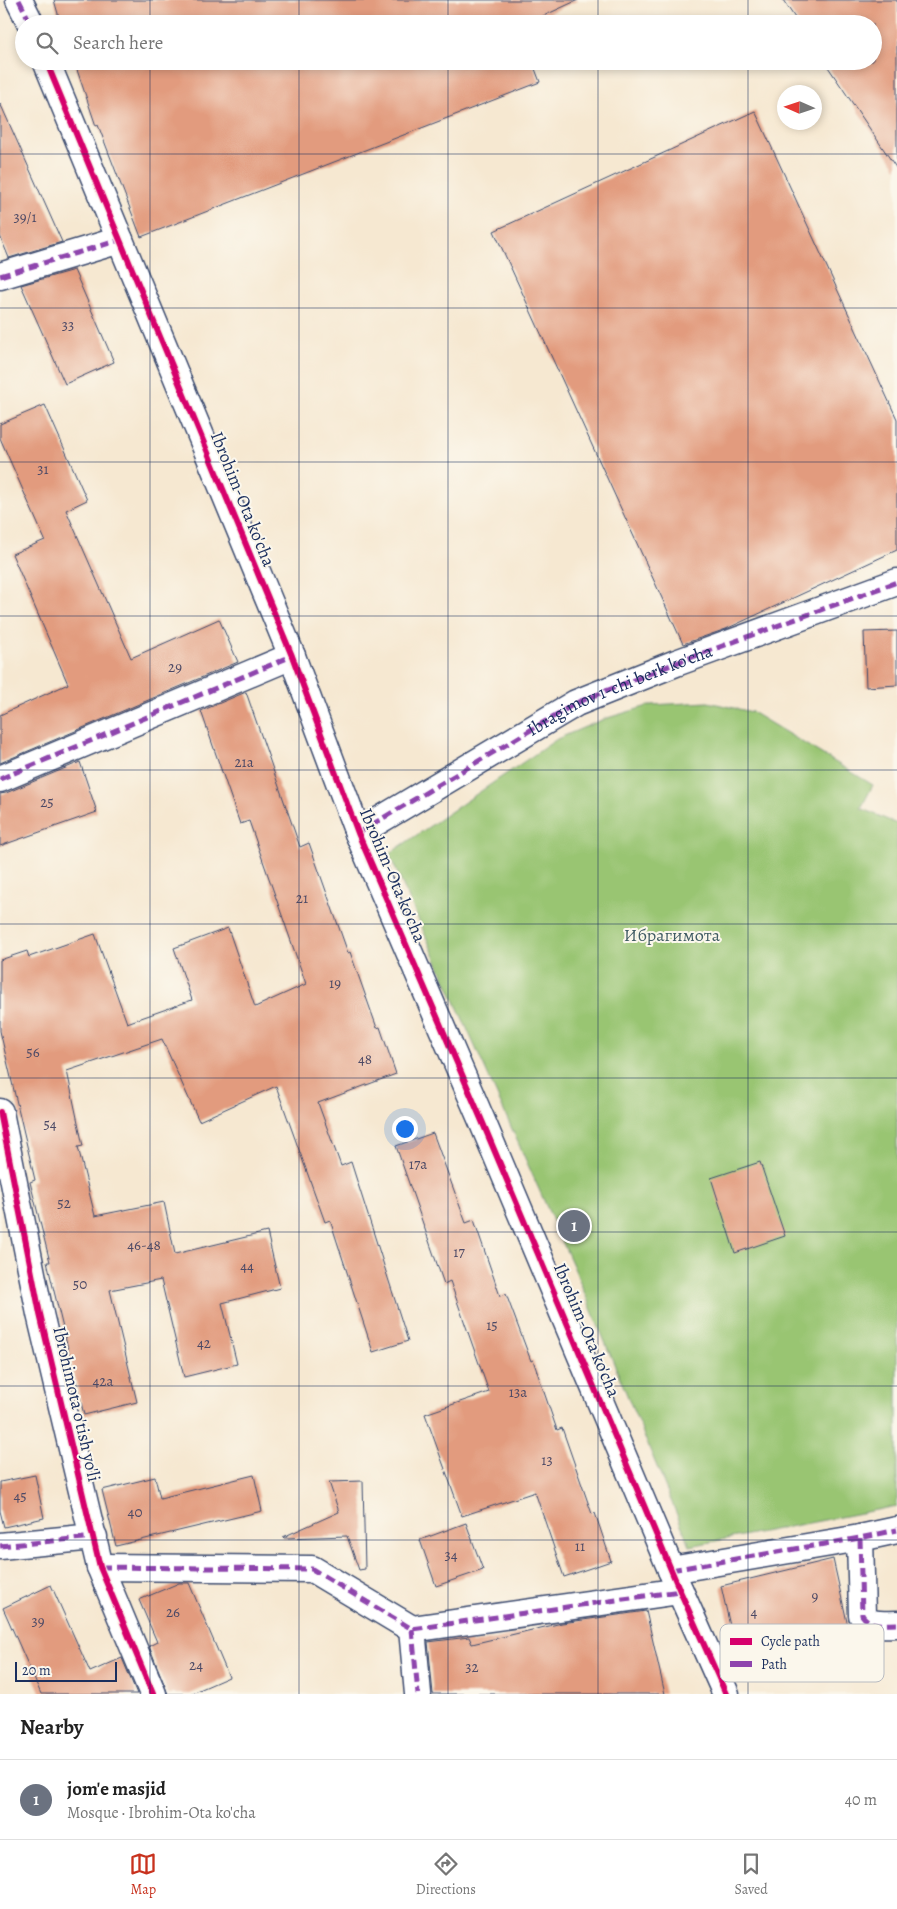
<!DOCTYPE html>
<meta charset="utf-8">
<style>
:root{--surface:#fff;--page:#f6f6f6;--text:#222;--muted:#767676;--line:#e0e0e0;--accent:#c8321e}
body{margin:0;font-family:Alegreya,serif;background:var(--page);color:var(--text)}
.compass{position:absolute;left:777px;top:85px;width:45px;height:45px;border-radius:50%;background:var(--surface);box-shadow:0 2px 8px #0003;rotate:273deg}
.scale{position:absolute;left:15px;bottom:12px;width:102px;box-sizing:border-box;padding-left:5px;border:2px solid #1b2f5e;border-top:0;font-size:14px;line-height:18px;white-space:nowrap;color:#1b2f5e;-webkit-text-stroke:4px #fbf7ec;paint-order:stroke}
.you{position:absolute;left:404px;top:1128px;width:18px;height:18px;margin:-12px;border:4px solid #fff;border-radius:50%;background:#1a73e8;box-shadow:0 0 0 8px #1a73e833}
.badge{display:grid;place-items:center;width:32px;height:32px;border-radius:50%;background:var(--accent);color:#fff;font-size:16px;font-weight:700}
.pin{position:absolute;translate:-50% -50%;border:2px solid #fff;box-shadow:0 1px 5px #0006}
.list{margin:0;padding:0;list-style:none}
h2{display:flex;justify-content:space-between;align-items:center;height:65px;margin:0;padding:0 20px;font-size:21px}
h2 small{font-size:16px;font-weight:400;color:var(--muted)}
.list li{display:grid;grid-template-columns:32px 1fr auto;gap:15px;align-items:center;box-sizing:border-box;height:80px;padding:0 20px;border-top:1px solid var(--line)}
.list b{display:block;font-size:19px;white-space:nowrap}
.list p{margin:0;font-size:16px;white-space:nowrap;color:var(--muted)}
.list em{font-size:16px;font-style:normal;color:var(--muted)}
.icon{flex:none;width:28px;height:28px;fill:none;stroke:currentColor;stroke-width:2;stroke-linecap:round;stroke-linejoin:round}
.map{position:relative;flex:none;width:897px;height:1694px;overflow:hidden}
.search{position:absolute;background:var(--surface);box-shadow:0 2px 8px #0003;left:15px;right:15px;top:15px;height:55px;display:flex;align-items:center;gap:12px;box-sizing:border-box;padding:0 18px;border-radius:28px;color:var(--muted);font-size:19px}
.sheet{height:145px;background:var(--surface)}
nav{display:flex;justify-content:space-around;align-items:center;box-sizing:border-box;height:70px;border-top:1px solid var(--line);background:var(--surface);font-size:14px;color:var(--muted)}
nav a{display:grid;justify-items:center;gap:2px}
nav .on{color:var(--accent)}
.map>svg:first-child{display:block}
.green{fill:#99c572;stroke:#5a7a68}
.building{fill:#e29b7e}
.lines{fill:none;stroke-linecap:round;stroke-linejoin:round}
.street-casing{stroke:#3c4b6f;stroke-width:29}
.street{stroke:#fff;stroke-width:26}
.quiet{stroke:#8e44ad;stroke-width:5;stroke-dasharray:10 5;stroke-linecap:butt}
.cycleway-casing{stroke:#fbf7ec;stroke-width:9}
.cycleway{stroke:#d6006c;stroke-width:6}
.grid{fill:none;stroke:#1b2f5e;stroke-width:1;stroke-opacity:0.55}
.labels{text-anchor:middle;stroke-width:4;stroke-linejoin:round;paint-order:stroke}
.number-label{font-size:15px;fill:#4d4a66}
.street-label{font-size:18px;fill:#1b2f5e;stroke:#fbf7ec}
.park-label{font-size:18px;fill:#415c64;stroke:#fbf7ec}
.key{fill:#fbf7ec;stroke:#b8bbc1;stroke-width:1}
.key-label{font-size:14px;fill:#1b2f5e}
</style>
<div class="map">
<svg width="897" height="1694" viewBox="0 0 897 1694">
<rect width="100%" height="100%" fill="#fbf7ec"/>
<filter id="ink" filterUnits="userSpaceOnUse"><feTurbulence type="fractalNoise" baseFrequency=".02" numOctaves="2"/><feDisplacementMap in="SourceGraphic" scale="10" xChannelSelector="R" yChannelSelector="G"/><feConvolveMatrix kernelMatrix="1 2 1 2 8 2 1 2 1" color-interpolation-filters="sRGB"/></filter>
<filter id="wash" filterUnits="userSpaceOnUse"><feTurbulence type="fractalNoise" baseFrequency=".0096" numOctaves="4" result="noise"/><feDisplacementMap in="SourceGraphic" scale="20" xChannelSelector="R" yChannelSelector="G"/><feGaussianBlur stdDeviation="1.12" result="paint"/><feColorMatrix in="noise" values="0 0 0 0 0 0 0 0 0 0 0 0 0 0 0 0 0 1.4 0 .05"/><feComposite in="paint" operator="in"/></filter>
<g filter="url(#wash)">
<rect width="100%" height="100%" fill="#f6e8d1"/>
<path class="green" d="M 708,702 L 752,712 L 873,785 L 861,808 L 897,824 L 897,1506 L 690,1546 L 575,1270 L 389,854 L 557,739 L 604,719 L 651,705 Z"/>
<g id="blocks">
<path class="building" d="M 54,0 L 578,0 L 526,24 L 61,24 Z
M 783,0 L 897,0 L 897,169 L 824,61 L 873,61 L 873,24 L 799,24 Z
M 74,61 L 532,61 L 540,82 L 141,237 L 98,125 L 96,126 Z
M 0,103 L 62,242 L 9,258 L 0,236 Z
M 755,111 L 897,419 L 897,550 L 726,629 L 683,644 L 494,231 Z
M 74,270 L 114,362 L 65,384 L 21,285 Z
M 45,405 L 87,500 L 66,510 L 131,658 L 219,619 L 238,662 L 0,763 L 0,715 L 68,684 L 12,554 L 45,540 L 0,438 L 0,424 Z
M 897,631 L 897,685 L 866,687 L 864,632 Z
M 246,692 L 300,847 L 309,843 L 348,953 L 350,952 L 377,1028 L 380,1027 L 396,1074 L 318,1103 L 341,1166 L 351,1162 L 408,1341 L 373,1352 L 330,1220 L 325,1222 L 276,1086 L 199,1121 L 162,1039 L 67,1071 L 83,1146 L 78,1147 L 95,1216 L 164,1202 L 175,1254 L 267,1232 L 280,1288 L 222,1303 L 237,1364 L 184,1377 L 161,1280 L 110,1290 L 137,1402 L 84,1415 L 47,1262 L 50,1262 L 30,1182 L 35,1180 L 0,1031 L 0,960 L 27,951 L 29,957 L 95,934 L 127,1023 L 192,1000 L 174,948 L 228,928 L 255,1007 L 306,984 L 249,821 L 240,824 L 201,711 Z
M 80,762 L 97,812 L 0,846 L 0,794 L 6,793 Z
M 433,1133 L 466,1223 L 474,1220 L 500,1296 L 506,1294 L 531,1361 L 533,1360 L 557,1430 L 562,1428 L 592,1514 L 595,1513 L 611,1561 L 564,1577 L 535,1492 L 462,1516 L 425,1414 L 489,1392 L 450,1281 L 444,1284 L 396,1146 Z
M 760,1162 L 785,1236 L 735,1253 L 711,1178 Z
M 35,1475 L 44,1518 L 4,1527 L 0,1511 L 0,1482 Z
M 254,1475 L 262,1511 L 116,1546 L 102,1490 L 155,1477 L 160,1498 Z
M 363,1481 L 365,1569 L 359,1570 L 347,1536 L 284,1538 L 283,1537 L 339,1512 L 329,1482 Z
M 466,1523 L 483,1570 L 436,1586 L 420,1540 Z
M 833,1559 L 859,1676 L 805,1676 L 805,1633 L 735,1648 L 721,1586 Z
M 179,1583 L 189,1583 L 229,1677 L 190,1694 L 168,1694 L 149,1646 L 157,1642 L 139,1600 Z
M 51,1585 L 90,1672 L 122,1658 L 137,1694 L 41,1694 L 3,1608 Z
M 646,1611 L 665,1694 L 433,1694 L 428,1642 L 469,1637 L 472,1644 L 562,1623 Z"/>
</g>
</g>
<g filter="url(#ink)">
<use href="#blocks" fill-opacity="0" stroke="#3c4b6f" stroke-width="1"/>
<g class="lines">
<defs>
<g id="street">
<path d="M 19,0 L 31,24"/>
<path d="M 46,61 L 292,656 L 358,833 L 482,1121 L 680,1591 L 726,1694"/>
<path d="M 0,276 L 120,240"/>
<path d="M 0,779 L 292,656"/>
<path id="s1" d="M 358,833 L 576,703 L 676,663 L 897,582"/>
<path d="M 0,1112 L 40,1314 L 100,1567 L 153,1694"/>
<path d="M 860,1538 L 862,1615 C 870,1627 883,1624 897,1624"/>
<path d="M 0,1546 L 94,1537"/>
<path d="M 100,1567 L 312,1569 L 412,1629 L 680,1591"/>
<path d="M 671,1570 L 860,1538 L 897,1530"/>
<path d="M 412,1629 L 418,1694"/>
</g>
</defs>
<use href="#street" class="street-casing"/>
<use href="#street" class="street"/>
<path class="quiet" d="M 19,0 L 31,24
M 0,276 L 120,240
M 0,779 L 292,656
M 358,833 L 576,703 L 676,663 L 897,582
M 860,1538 L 862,1615 C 870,1627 883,1624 897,1624
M 0,1546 L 94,1537
M 100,1567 L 312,1569 L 412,1629 L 680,1591
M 671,1570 L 860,1538 L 897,1530
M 412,1629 L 418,1694"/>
<defs>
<path id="cycleway" d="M 46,61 L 292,656 L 358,833 L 482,1121 L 680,1591 L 726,1694
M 0,1112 L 40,1314 L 100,1567 L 153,1694"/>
</defs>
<use href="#cycleway" class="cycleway-casing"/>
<use href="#cycleway" class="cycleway"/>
</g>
</g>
<path class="grid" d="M 150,0 L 150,24M 299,0 L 299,24M 448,0 L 448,24M 598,0 L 598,24M 748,0 L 748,24M 150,61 L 150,1694M 299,61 L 299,1694M 448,61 L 448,1694M 598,61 L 598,1694M 748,61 L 748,1694M 0,154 L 897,154M 0,308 L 897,308M 0,462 L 897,462M 0,616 L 897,616M 0,770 L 897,770M 0,924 L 897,924M 0,1078 L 897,1078M 0,1232 L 897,1232M 0,1386 L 897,1386M 0,1540 L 897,1540"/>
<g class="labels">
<g class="number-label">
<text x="25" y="222">39/1</text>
<text x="68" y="330">33</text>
<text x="43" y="474">31</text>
<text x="175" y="672">29</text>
<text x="244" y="767">21a</text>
<text x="47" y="807">25</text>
<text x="302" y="903">21</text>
<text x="335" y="988">19</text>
<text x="33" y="1057">56</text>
<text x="365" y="1064">48</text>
<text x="50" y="1129">54</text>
<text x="418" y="1169">17a</text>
<text x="64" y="1208">52</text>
<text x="144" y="1250">46-48</text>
<text x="459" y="1257">17</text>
<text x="247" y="1271">44</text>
<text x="80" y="1289">50</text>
<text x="492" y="1330">15</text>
<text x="204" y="1348">42</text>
<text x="103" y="1386">42a</text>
<text x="518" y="1397">13a</text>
<text x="547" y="1465">13</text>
<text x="20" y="1501">45</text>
<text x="135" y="1517">40</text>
<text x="580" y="1551">11</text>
<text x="451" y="1560">34</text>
<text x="815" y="1601">9</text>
<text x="173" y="1617">26</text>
<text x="754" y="1617">4</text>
<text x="38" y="1626">39</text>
<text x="196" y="1670">24</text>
<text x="472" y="1672">32</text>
</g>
<g class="street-label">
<text transform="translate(243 499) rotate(68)" y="6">Ibrohim-Ota ko'cha</text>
<text dy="6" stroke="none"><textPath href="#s1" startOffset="299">Ibragimov 1-chi berk ko'cha</textPath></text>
<text transform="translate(393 875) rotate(67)" y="6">Ibrohim-Ota ko'cha</text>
<text transform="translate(587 1330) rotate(67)" y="6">Ibrohim-Ota ko'cha</text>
<text transform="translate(77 1404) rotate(77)" y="6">Ibrohimota o'tish yo'li</text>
</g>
<g class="park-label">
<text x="672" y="941">Ибрагимота</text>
</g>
</g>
<rect x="720" y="1624" width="164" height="58" rx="8" class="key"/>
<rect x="730" y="1638" width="22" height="7" fill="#d6006c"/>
<rect x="730" y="1661" width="22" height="6" fill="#8e44ad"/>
<g class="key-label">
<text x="761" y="1646">Cycle path</text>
<text x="761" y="1669">Path</text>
</g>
</svg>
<svg class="compass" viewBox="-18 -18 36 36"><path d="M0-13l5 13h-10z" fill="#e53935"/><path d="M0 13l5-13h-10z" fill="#767676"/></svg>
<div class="scale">20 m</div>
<div class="you"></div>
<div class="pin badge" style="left:574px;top:1226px;background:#6b7280">1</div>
<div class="search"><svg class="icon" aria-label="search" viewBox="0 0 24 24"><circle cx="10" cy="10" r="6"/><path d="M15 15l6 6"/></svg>Search here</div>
</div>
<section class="sheet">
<h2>Nearby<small></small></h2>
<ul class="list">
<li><span class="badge" style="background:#6b7280">1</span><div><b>jom'e masjid</b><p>Mosque · Ibrohim-Ota ko'cha</p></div><em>40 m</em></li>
</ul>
</section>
<nav>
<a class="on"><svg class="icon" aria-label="map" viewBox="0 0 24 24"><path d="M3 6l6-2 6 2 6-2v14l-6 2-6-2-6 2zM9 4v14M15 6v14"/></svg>Map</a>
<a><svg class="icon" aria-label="directions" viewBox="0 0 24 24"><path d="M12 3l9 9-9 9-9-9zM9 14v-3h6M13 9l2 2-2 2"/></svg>Directions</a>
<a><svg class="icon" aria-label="saved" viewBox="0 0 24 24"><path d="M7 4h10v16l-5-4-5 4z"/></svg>Saved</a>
</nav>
